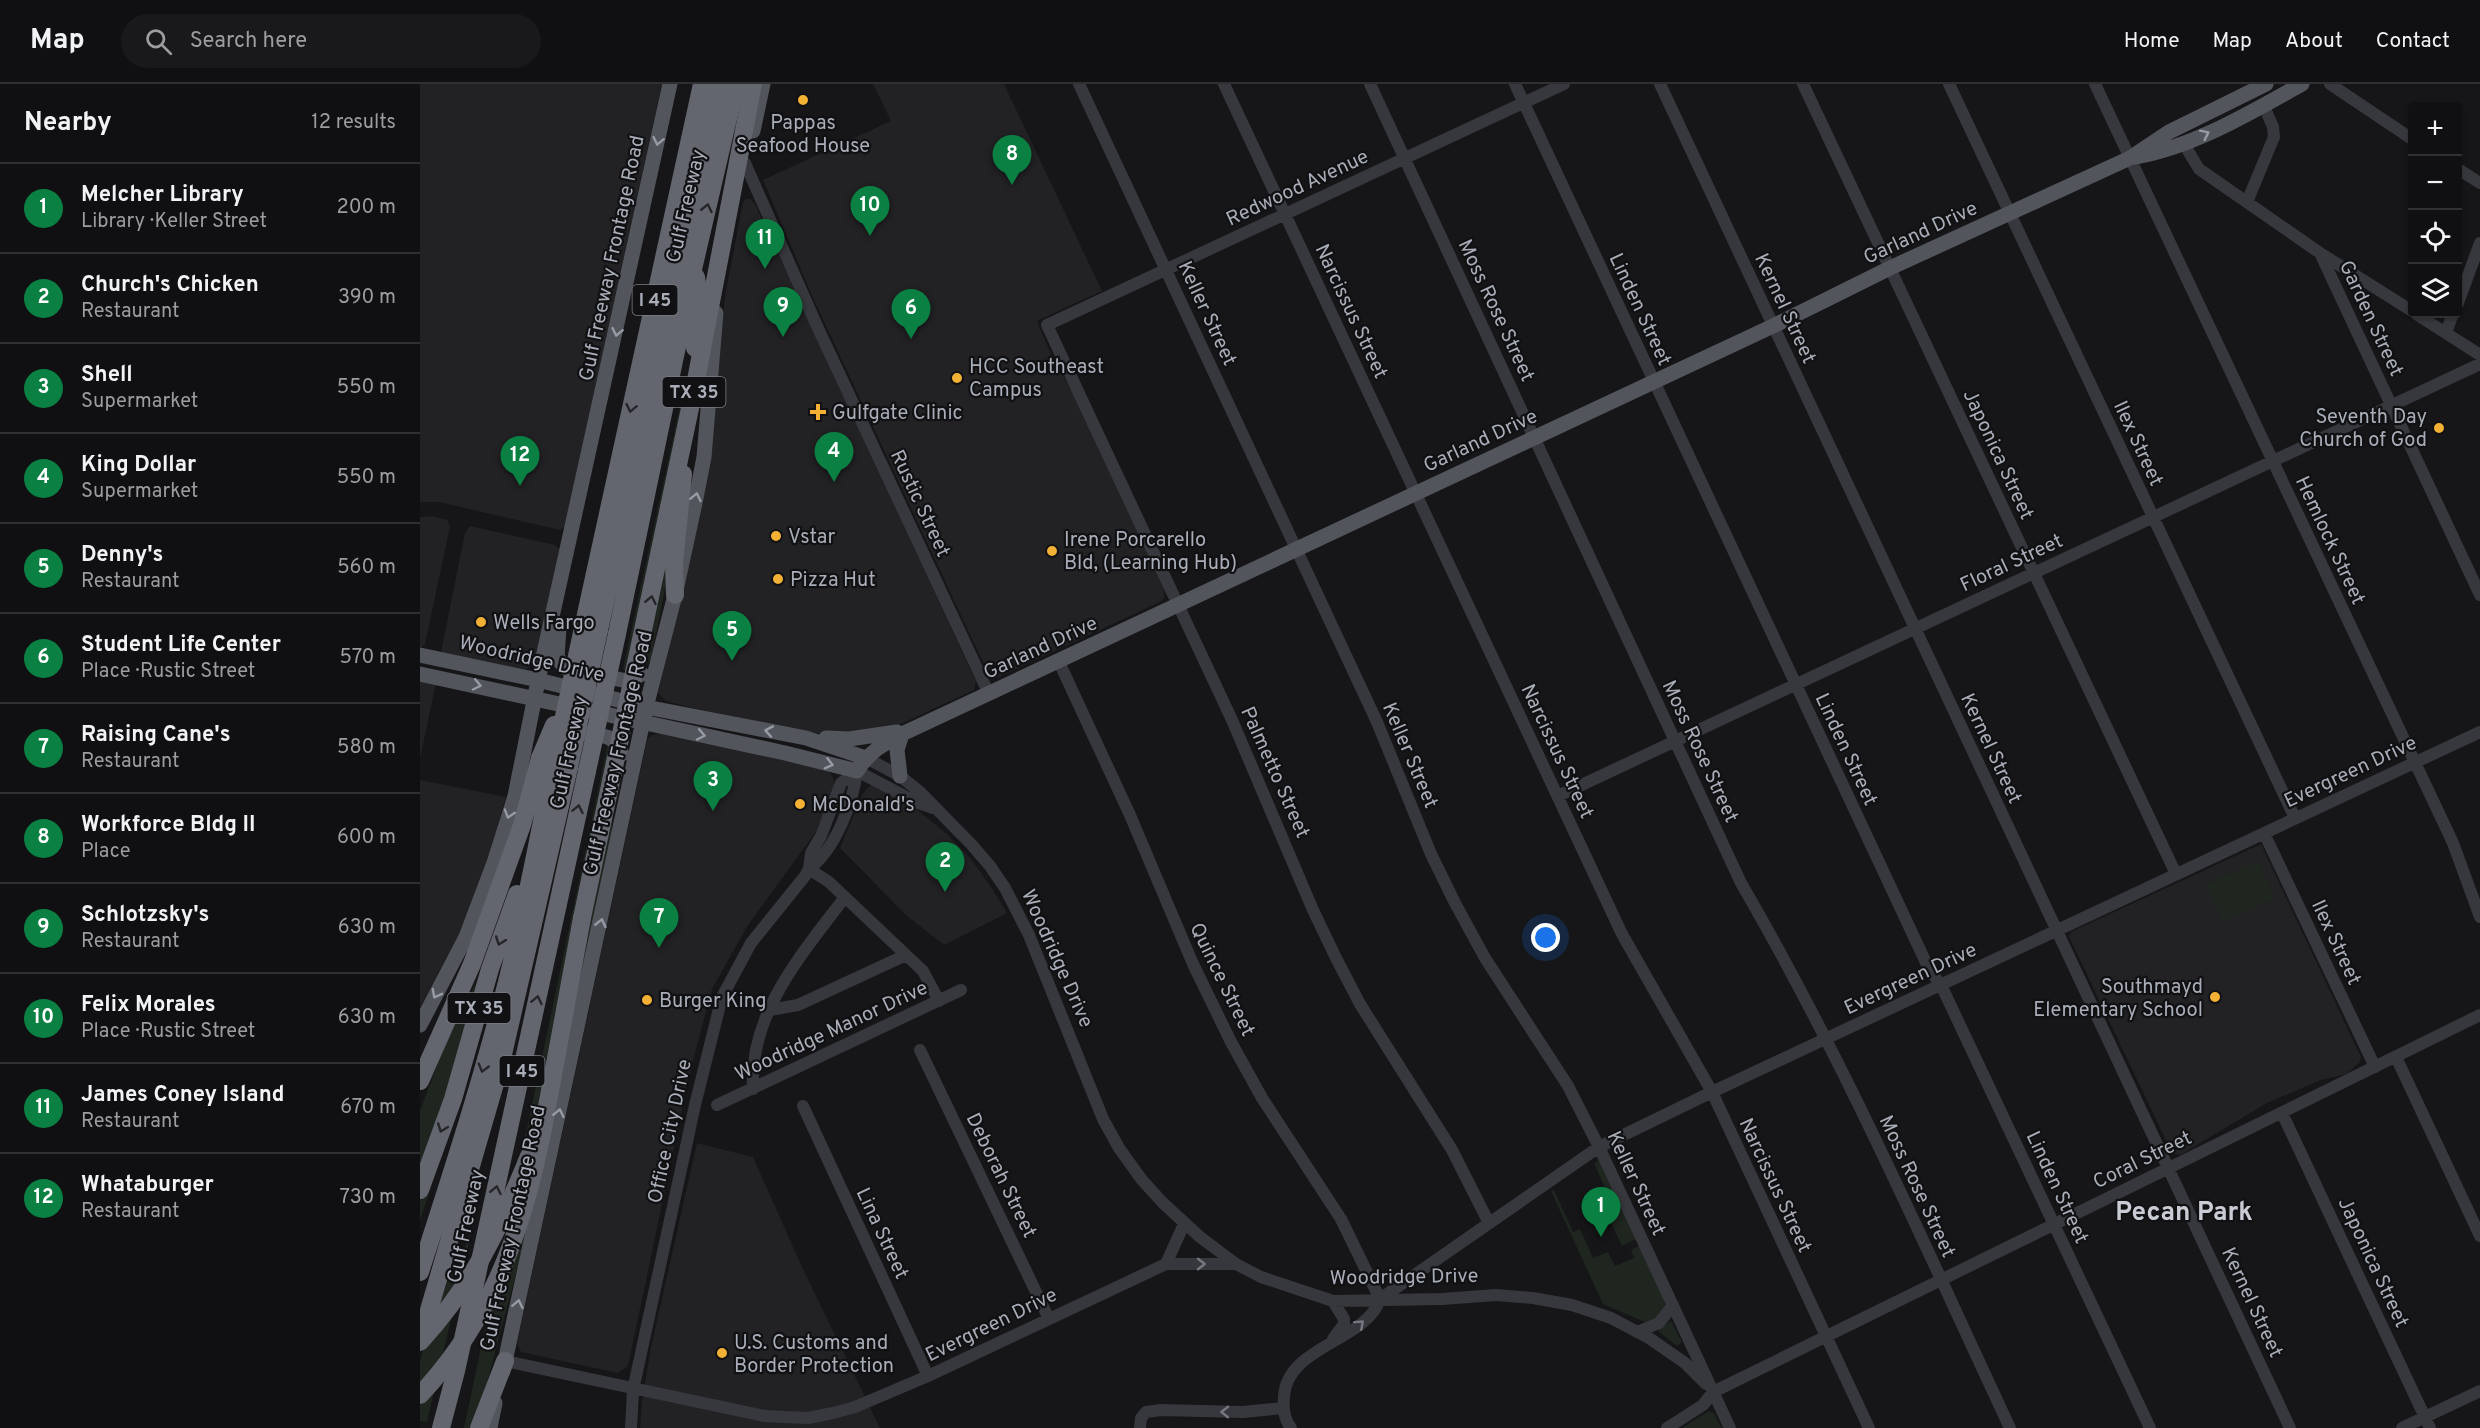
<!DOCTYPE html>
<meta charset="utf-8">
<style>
:root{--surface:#101012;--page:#19191b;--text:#f1f3f6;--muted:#9c9d9f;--line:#303032;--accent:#0b8043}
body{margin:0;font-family:Overpass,sans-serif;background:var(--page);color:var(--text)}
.controls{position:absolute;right:18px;top:18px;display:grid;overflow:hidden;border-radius:6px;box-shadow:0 2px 4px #0004}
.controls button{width:54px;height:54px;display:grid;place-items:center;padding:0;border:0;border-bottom:2px solid var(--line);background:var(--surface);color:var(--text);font:30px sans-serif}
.you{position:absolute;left:1126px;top:854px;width:21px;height:21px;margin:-15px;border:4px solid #fff;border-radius:50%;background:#1a73e8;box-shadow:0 0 0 9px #1a73e833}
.badge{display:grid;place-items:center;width:39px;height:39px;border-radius:50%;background:var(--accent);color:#fff;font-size:20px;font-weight:700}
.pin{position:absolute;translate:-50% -50px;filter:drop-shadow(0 2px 3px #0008)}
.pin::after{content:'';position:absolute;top:32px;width:21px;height:18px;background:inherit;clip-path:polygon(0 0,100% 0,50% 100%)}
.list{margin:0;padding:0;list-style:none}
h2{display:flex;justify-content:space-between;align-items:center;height:78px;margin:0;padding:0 24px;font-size:26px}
h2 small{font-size:20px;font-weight:400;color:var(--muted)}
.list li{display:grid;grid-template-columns:39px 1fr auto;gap:18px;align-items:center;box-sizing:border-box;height:90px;padding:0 24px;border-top:2px solid var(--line)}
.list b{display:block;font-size:22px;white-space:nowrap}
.list p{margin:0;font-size:20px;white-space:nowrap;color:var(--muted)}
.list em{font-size:20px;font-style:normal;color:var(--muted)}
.icon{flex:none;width:33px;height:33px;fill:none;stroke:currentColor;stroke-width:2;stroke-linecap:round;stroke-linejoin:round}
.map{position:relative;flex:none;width:2060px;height:1344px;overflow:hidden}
header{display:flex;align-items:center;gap:36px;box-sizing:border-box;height:84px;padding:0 30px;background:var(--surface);border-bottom:2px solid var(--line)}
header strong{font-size:28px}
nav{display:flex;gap:33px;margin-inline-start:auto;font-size:21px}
.search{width:420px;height:54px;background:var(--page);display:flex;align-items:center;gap:15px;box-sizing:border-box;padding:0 21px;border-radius:33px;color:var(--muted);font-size:22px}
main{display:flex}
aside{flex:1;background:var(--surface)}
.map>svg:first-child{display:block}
.built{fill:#222225}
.green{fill:#1e261f}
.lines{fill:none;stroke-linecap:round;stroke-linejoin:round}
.minor{stroke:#37383d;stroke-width:12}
.major{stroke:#53555c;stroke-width:15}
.highway{stroke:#63666e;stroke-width:18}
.highway-bridge{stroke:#63666e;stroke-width:18}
.oneway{stroke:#979ba6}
.oneway2{stroke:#26262a}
.oneway3{stroke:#757881}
.poi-dot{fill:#f2b134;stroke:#111113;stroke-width:2}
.labels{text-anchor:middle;stroke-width:4.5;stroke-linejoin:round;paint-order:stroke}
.shield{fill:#111113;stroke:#7b7e86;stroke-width:1.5}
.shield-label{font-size:18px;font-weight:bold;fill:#a8adb8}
.poi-label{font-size:20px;fill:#a8adb8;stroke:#111113;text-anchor:start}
.street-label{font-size:20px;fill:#a8adb8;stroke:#111113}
.district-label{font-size:26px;font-weight:bold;fill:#c9ccd4;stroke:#111113}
</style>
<header>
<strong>Map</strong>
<div class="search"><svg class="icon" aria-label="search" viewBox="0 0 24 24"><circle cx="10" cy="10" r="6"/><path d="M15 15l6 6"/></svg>Search here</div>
<nav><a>Home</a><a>Map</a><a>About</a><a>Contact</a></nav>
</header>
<main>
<aside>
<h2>Nearby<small>12 results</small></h2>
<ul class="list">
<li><span class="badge">1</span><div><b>Melcher Library</b><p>Library · Keller Street</p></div><em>200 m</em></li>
<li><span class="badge">2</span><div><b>Church's Chicken</b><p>Restaurant</p></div><em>390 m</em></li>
<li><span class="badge">3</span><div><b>Shell</b><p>Supermarket</p></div><em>550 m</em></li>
<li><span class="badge">4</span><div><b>King Dollar</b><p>Supermarket</p></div><em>550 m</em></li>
<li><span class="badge">5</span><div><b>Denny's</b><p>Restaurant</p></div><em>560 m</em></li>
<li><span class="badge">6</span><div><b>Student Life Center</b><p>Place · Rustic Street</p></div><em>570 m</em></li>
<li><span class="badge">7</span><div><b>Raising Cane's</b><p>Restaurant</p></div><em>580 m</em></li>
<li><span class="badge">8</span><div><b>Workforce Bldg II</b><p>Place</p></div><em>600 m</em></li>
<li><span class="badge">9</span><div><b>Schlotzsky's</b><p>Restaurant</p></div><em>630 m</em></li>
<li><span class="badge">10</span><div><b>Felix Morales</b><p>Place · Rustic Street</p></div><em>630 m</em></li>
<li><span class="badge">11</span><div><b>James Coney Island</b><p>Restaurant</p></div><em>670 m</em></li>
<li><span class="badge">12</span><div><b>Whataburger</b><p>Restaurant</p></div><em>730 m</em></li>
</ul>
</aside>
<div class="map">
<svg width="2060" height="1344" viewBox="0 0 2060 1344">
<rect width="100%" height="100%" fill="#161618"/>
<path class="built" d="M 0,0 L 242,0 L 145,443 L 140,446 L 19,418 L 0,418 Z
M 453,0 L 584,0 L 682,207 L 617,237 L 632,273 L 658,318 L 744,503 L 744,514 L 740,518 L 579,593 L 574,594 L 567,587 L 393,214 L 343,96 L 471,37 Z
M 326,115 L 330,115 L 335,120 L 556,598 L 554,606 L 470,645 L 410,652 L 277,625 L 246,617 L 238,609 L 292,361 L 305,212 L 323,118 Z
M 12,432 L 27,436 L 30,442 L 5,560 L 0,564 L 0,433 Z
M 50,442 L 135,461 L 139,465 L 115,580 L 106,586 L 21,569 L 45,449 Z
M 0,596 L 16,599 L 0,675 Z
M 242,649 L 405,685 L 410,688 L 414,696 L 414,704 L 411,715 L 395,749 L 328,841 L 292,905 L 268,996 L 208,1282 L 198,1289 L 101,1268 L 97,1259 L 226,661 L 228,654 L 233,651 Z
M 0,696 L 86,713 L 59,804 L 39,850 L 0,923 Z
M 450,702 L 455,702 L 496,725 L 527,750 L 551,775 L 571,803 L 587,829 L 524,861 L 487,832 L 420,764 L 443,709 Z
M 1841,760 L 1941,973 L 1939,979 L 1926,990 L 1901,996 L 1847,1019 L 1760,1071 L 1752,1069 L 1649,853 L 1651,848 Z
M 277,1059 L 333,1073 L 383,1185 L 460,1344 L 220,1344 L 222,1318 L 231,1263 Z"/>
<path class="green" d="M 266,313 L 247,495 L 231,575 L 221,588 L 212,591 L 203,585 L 261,318 Z
M 188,659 L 194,664 L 192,751 L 98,1182 L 55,1344 L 44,1344 Z
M 1838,777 L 1855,814 L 1803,838 L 1786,801 Z
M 63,884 L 22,1068 L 0,1137 L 0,1027 L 26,958 Z
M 1179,1077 L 1216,1155 L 1202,1162 L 1188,1132 L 1196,1128 L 1174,1079 Z
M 1134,1106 L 1153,1148 L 1160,1145 L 1173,1174 L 1188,1168 L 1195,1182 L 1214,1174 L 1211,1166 L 1219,1162 L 1244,1215 L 1245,1222 L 1235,1236 L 1225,1238 L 1183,1220 L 1131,1107 Z
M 51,1150 L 7,1338 L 0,1337 L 0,1277 L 26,1193 L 38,1176 Z
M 1251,1237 L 1261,1256 L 1261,1259 L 1257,1262 L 1239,1248 L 1239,1244 Z
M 1289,1327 L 1294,1329 L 1302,1344 L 1262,1344 Z"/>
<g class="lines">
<path class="minor" d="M 659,0 L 957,638 L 1011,770 L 1035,819 L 1065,874 L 1148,1002 L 1179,1063 L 1310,1344
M 804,0 L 1202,850 L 1292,1008 L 1449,1344
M 950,0 L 1321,799 C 1423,974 1504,1160 1590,1344
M 1095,0 L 1509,885 L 1521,901 L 1730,1344
M 1240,0 L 1870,1344
M 1383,0 L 1756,790
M 1529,0 L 1875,734
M 1675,0 L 2033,759 L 2060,833
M 1910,0 L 1992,55
M 1764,60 L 1779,85 L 1900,169 L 1992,227
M 325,79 L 397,242 L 569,610
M 2038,85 L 2060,99
M 1827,118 L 1854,53 L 1853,43 L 1844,22
M 1900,169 L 2060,511
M 2038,219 L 2060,159
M 1996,230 L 2060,271
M 2026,248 L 2033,230
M 639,578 L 710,731 L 773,880 L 811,958 L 842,1014 L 921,1135 L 960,1215
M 446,674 L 480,692 L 500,708 L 551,760 L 570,782 L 585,804 L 609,851 L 683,1035 L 699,1064 L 722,1096 L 743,1119 L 780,1153 L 816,1180 L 841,1193 L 913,1217 L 1022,1215 L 1076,1211 L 1113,1214 L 1152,1221 L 1191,1234 L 1229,1254 L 1265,1279 L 1286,1300
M 437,687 L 496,718 L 513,724
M 1138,712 L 2060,280
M 1844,749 L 1955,983
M 389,785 L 409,798 L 503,887 L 519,917
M 389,785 C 415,766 433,719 437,687
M 350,926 L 378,921 L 486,871
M 500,966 L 628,1233
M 1976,973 L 2060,1152
M 333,1005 C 329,929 382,870 425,813
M 297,1021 L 541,906
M 383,1022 L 508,1292
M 1862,1029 L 2010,1344
M 1069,1139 L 1032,1066 L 940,920 L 916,874 L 893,826 L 812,636 L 627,241 L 1144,0
M 746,1180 L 816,1180
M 960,1215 L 1179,1063 L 1292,1008 L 2060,648
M 913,1217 L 924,1235 L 924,1240 L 913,1255
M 1217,1248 L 1239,1239 L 1253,1221
M 85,1277 L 344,1332 L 388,1334 L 413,1329 L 435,1323 L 508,1292 L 746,1180 L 764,1140
M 211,1344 L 213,1306 L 275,1021 L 302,913 L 331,859 L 385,792 L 389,785 L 391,769 L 401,752 L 421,699 L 437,687
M 720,1344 L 721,1334 L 726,1328 L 741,1326 L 823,1328 L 863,1324
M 871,1344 C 864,1335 863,1324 864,1313 C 866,1262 947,1257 960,1215
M 1247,1344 L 1283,1321 L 1293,1308 L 2060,931
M 1982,1344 L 2060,1307"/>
<path class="major" d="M 333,47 L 343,0
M 1716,73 C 1775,62 1830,29 1882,0
M 139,544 L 137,573 L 145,584 L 207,597 L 222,590
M 0,571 L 118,596 L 226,623 L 386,654 L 446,674
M 0,590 L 365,669 L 437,687 C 449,668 463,660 482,650 L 1353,242 L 1470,184 L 1710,74 L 1749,48 L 1846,0
M 164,649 C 183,652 195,650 202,670
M 406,654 L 429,655 L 477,648
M 480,692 L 477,666 L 482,650
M 0,941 L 46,853 L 74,779 L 95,712 L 120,587 L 250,0
M 83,1287 L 226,623 L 255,511 L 275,419 L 284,373 L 296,229
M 70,1344 L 75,1319"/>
<path class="highway" d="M 275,264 L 280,220 L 276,193
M 255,511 L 254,480 L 263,390
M 163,544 L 282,0
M 179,546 L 299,0
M 197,550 L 274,181 L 316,0
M 0,997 L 52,880 L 102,741 L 120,674
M 127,1023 L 162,834
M 0,1106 L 33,1015 L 70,885 L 97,810
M 0,1188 C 35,1080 70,972 96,861 C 110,801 121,740 134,679
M 0,1257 L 81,979 L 149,683
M 21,1344 L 36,1287 L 167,687
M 59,1344 L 85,1277"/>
<path class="highway-bridge" d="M 120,674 L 134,641
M 134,679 L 163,544
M 149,683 L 179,546
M 167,687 L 197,550
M 162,834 L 276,296 L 333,0
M 0,1258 C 53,1200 80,1144 109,1072
M 0,1311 C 77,1229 108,1131 127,1023"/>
</g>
<defs><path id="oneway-chevron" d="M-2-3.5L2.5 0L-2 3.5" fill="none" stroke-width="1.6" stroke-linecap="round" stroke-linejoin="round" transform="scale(1.5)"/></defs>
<g class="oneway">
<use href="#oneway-chevron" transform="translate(1785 50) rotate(-26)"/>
<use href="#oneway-chevron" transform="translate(238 57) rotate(102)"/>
<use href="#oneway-chevron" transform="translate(197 248) rotate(102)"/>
<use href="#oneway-chevron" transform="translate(276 413) rotate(-78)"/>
<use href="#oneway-chevron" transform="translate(57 601) rotate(12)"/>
<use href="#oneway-chevron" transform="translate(349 647) rotate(-170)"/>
<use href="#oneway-chevron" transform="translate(281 651) rotate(12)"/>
<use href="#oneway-chevron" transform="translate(409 680) rotate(14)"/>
<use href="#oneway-chevron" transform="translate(89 730) rotate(107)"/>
<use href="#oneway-chevron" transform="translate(181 839) rotate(-77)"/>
<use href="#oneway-chevron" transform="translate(16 910) rotate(118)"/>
<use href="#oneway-chevron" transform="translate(139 1029) rotate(-78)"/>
<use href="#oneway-chevron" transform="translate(98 1220) rotate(-78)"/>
</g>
<g class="oneway2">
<use href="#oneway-chevron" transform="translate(287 124) rotate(-77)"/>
<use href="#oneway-chevron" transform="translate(211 324) rotate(102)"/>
<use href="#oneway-chevron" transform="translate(231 516) rotate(-78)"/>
<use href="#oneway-chevron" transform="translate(158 725) rotate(-78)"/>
<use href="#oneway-chevron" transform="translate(80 857) rotate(110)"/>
<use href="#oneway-chevron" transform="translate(117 916) rotate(-78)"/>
<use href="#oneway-chevron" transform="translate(63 984) rotate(106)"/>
<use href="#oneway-chevron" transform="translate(22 1044) rotate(110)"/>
<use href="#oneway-chevron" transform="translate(76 1106) rotate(-78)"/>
</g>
<g class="oneway3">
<use href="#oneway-chevron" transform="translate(781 1180)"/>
<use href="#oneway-chevron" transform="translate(940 1240) rotate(-42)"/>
<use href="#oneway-chevron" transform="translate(805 1328) rotate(-179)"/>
</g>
<g class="poi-dot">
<circle cx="383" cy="16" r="6"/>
<circle cx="537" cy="294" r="6"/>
<path d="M395 319h6v6h6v6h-6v6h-6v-6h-6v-6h6z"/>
<circle cx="2019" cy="344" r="6"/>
<circle cx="356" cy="452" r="6"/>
<circle cx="632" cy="467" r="6"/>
<circle cx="358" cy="495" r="6"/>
<circle cx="61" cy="538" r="6"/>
<circle cx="380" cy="720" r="6"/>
<circle cx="1795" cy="913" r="6"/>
<circle cx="227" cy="916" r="6"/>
<circle cx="302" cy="1269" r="6"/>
</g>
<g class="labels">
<g class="shield">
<rect x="212.5" y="201" width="45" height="30" rx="4.5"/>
<rect x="242.5" y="293" width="63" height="30" rx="4.5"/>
<rect x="27.5" y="909" width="63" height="30" rx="4.5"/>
<rect x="79.5" y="972" width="45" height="30" rx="4.5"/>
</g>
<g class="shield-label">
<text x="235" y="222">I 45</text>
<text x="274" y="314">TX 35</text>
<text x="59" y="930">TX 35</text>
<text x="102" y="993">I 45</text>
</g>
<g class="poi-label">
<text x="383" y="45" text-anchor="middle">Pappas<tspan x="383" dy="23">Seafood House</tspan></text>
<text x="549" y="289">HCC Southeast<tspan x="549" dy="23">Campus</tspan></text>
<text x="412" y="335">Gulfgate Clinic</text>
<text x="2007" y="339" text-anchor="end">Seventh Day<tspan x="2007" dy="23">Church of God</tspan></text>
<text x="368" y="459">Vstar</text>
<text x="644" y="462">Irene Porcarello<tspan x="644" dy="23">Bld, (Learning Hub)</tspan></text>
<text x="370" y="502">Pizza Hut</text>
<text x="73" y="545">Wells Fargo</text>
<text x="392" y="727">McDonald's</text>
<text x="1783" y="909" text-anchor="end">Southmayd<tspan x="1783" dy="23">Elementary School</tspan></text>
<text x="239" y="923">Burger King</text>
<text x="314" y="1265">U.S. Customs and<tspan x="314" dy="23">Border Protection</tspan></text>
</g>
<g class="street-label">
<text transform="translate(877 103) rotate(-25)" y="7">Redwood Avenue</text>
<text transform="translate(265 122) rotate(-77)" y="7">Gulf Freeway</text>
<text transform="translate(1500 148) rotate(-25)" y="7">Garland Drive</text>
<text transform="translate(191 174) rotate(-78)" y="7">Gulf Freeway Frontage Road</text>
<text transform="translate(1366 224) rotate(65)" y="7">Kernel Street</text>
<text transform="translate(1221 225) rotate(65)" y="7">Linden Street</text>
<text transform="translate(1077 226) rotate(65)" y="7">Moss Rose Street</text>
<text transform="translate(932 227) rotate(65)" y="7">Narcissus Street</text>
<text transform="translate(788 229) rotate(65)" y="7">Keller Street</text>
<text transform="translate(1952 234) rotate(65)" y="7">Garden Street</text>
<text transform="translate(1060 356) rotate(-25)" y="7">Garland Drive</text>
<text transform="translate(1719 359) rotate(65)" y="7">Ilex Street</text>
<text transform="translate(1579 370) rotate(65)" y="7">Japonica Street</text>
<text transform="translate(501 419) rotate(65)" y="7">Rustic Street</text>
<text transform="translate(1911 456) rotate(65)" y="7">Hemlock Street</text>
<text transform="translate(1591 478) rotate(-25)" y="7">Floral Street</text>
<text transform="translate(620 563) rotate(-25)" y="7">Garland Drive</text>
<text transform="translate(112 574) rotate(13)" y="7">Woodridge Drive</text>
<text transform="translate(1572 664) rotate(65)" y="7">Kernel Street</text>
<text transform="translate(1427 665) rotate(65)" y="7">Linden Street</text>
<text transform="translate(1138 667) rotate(65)" y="7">Narcissus Street</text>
<text transform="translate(1281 667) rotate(65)" y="7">Moss Rose Street</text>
<text transform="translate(148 668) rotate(-78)" y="7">Gulf Freeway</text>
<text transform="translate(197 669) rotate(-77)" y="7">Gulf Freeway Frontage Road</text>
<text transform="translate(991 671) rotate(67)" y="7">Keller Street</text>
<text transform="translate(1930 687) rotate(-25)" y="7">Evergreen Drive</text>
<text transform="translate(856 688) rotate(66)" y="7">Palmetto Street</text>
<text transform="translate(1917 858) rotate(65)" y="7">Ilex Street</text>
<text transform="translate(638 874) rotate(66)" y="7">Woodridge Drive</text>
<text transform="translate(1490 894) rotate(-25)" y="7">Evergreen Drive</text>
<text transform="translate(803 895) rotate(64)" y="7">Quince Street</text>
<text transform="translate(411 946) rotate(-25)" y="7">Woodridge Manor Drive</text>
<text transform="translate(249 1047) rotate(-78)" y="7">Office City Drive</text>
<text transform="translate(1722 1075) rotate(-26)" y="7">Coral Street</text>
<text transform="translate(582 1091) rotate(64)" y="7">Deborah Street</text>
<text transform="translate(1217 1099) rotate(65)" y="7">Keller Street</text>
<text transform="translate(1356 1101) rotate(65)" y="7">Narcissus Street</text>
<text transform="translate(1498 1102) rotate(65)" y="7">Moss Rose Street</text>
<text transform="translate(1638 1103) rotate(65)" y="7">Linden Street</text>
<text transform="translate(45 1142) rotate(-78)" y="7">Gulf Freeway</text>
<text transform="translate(92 1144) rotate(-78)" y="7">Gulf Freeway Frontage Road</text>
<text transform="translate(463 1149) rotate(65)" y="7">Lina Street</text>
<text transform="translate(1954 1178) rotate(65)" y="7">Japonica Street</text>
<text transform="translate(984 1192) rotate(-1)" y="7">Woodridge Drive</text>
<text transform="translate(1833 1218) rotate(65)" y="7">Kernel Street</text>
<text transform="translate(571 1240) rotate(-26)" y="7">Evergreen Drive</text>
</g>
<g class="district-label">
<text x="1764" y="1136">Pecan Park</text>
</g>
</g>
</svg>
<div class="controls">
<button>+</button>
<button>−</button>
<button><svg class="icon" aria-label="locate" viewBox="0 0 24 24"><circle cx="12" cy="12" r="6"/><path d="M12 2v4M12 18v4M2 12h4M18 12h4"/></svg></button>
<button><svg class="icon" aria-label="layers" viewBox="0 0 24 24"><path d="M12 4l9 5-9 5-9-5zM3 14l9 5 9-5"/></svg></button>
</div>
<div class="you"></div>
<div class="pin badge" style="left:1181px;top:1153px">1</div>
<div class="pin badge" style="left:525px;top:808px">2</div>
<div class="pin badge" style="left:293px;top:727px">3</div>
<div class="pin badge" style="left:414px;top:398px">4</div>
<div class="pin badge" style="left:312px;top:577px">5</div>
<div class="pin badge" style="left:491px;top:255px">6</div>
<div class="pin badge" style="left:239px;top:864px">7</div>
<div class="pin badge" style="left:592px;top:101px">8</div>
<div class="pin badge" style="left:363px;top:253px">9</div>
<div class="pin badge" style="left:450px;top:152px">10</div>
<div class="pin badge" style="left:345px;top:185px">11</div>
<div class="pin badge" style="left:100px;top:402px">12</div>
</div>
</main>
